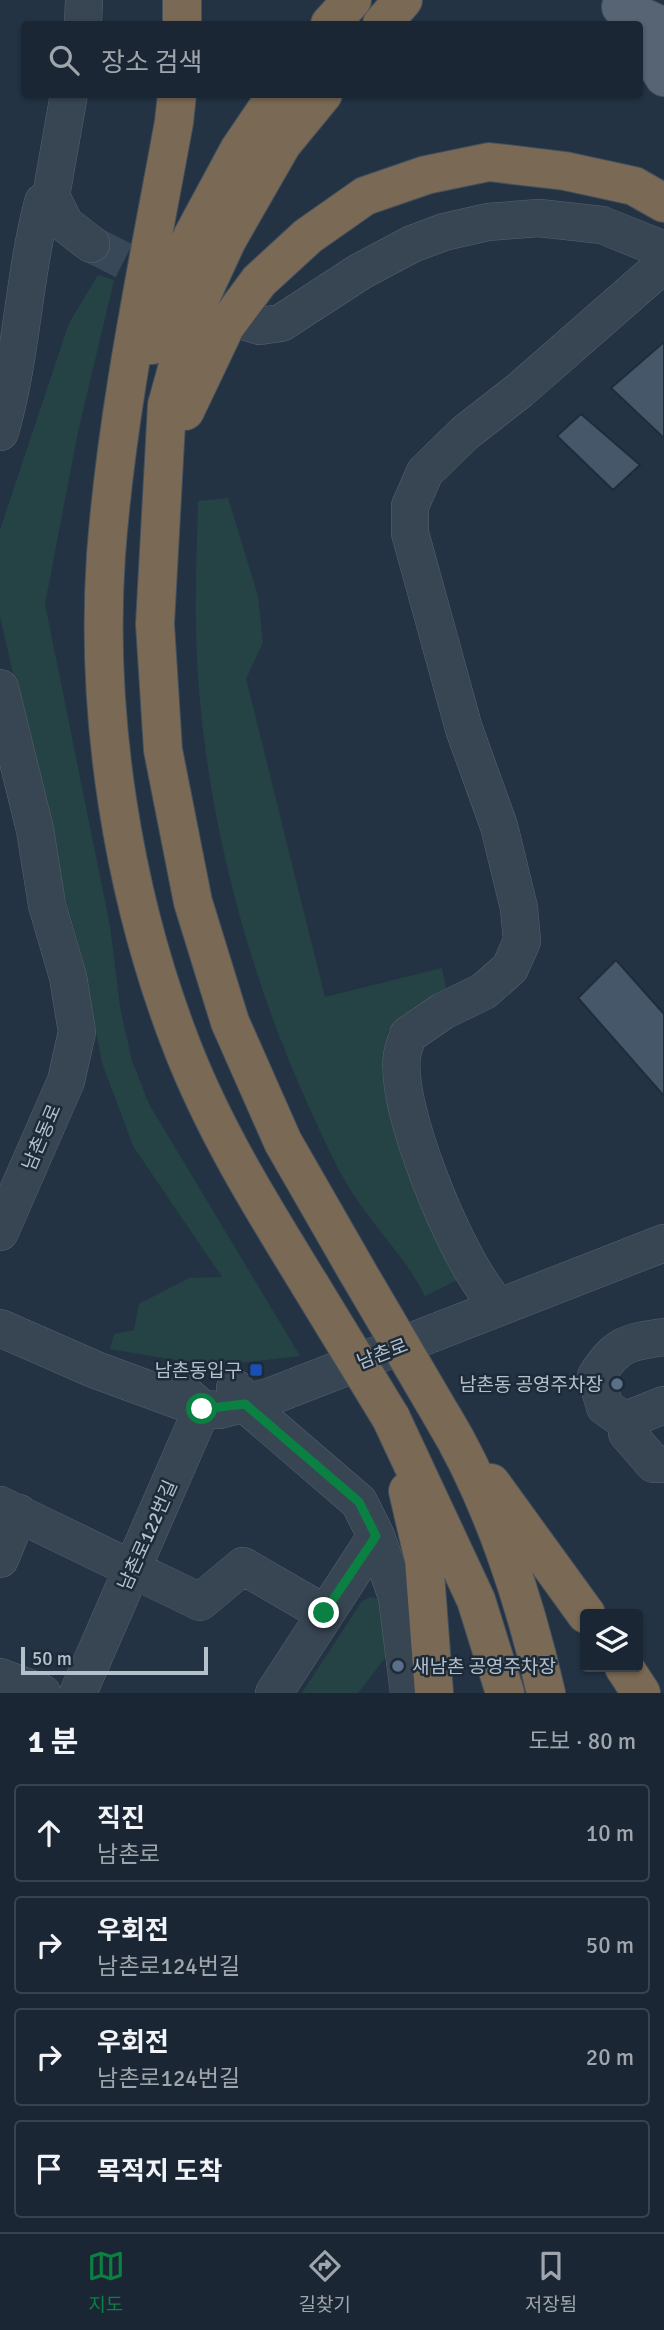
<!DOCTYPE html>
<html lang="ko">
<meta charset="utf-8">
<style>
:root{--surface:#1a2633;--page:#27323f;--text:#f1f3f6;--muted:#9fa5ac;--line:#38434e;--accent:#0b8043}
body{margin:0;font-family:Signika,"Noto Sans KR",sans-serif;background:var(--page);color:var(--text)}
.controls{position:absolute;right:21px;bottom:21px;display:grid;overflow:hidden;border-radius:7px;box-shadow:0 2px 5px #0004}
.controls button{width:63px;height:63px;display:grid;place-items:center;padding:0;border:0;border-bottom:2px solid var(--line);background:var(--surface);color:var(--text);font:35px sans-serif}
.scale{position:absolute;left:21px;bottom:18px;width:187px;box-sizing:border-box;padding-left:7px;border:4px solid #b5c0cd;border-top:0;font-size:19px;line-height:24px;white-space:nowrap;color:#b5c0cd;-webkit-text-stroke:5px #1d2a38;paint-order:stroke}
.stop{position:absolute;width:21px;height:21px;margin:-16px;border:5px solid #0b8043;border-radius:50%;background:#fff}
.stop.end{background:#0b8043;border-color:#fff;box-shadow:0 2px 7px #0008}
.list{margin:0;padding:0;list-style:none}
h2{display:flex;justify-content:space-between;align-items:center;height:91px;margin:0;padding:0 28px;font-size:30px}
h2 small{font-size:23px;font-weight:400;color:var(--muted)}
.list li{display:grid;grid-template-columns:46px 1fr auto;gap:21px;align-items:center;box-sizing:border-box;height:98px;margin:0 14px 14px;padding:0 14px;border:2px solid var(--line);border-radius:7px}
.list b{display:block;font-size:26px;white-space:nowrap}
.list p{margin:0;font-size:23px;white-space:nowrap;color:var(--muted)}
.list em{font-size:23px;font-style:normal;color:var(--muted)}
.icon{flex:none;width:38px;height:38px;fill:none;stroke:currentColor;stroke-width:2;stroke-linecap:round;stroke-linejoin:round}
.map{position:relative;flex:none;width:664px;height:1693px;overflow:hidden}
.search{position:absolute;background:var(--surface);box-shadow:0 2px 5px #0004;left:21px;right:21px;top:21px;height:77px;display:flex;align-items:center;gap:18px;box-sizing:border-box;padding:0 24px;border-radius:7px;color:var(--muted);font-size:26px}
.sheet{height:539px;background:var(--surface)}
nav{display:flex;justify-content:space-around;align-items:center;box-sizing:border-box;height:98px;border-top:2px solid var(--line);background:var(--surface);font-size:19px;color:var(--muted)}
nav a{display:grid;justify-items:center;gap:4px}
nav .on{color:var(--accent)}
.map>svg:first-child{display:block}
.green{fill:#254344}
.building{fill:#47576a;stroke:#1f2c3a;stroke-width:2}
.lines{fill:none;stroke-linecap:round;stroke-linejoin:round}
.minor-tunnel{stroke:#394859;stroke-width:37;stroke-dasharray:37 18;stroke-linecap:butt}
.minor-casing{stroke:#566370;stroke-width:38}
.major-casing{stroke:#424e5c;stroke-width:40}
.highway-casing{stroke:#43505d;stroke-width:40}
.minor{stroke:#384553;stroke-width:37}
.major{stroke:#566473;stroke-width:38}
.highway{stroke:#7a6954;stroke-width:38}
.highway-bridge-casing{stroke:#43505d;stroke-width:40;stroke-linecap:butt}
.highway-bridge{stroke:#7a6954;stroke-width:38}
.route{stroke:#0b8043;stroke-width:9}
.transit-dot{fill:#1a4fb4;stroke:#1d2a38;stroke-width:2.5}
.service-dot{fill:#5c6f8a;stroke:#1d2a38;stroke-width:2.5}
.labels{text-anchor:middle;stroke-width:5;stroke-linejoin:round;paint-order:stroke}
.street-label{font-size:19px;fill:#b5c0cd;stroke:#1d2a38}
.poi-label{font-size:19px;fill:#b5c0cd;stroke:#1d2a38;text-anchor:end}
</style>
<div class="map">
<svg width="664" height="1693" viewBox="0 0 664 1693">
<rect width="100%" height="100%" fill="#233344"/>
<path class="green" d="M 98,275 L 114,280 L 78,432 L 45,604 L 110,926 L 120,1007 L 132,1061 L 149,1104 L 300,1356 L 212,1366 L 110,1349 L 114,1334 L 134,1330 L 139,1304 L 189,1278 L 222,1277 L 133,1146 L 102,1063 L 82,956 L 58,873 L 0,616 L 0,530 L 69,323 Z
M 228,498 L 258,596 L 263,642 L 246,679 L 325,997 L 442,968 L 446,988 L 388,1031 L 382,1074 L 459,1279 L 425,1296 C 407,1260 380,1234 358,1201 C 338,1173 323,1137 309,1107 C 243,962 199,789 196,629 C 195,586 197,544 198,501 Z
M 371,1597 L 382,1600 L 392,1649 L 358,1693 L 302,1693 L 362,1601 Z"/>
<path class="building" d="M 664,342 L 664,438 L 611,388 Z
M 581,414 L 640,465 L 613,490 L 557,436 Z
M 616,960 L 664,1014 L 664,1096 L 578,998 Z"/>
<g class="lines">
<path class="minor-tunnel" d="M 91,244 L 174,286"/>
<defs>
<path id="minor" d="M 83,24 L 84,0
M 69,94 L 51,196 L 65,224 L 91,244
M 247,322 L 260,326 L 281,323 L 361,271 L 412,244 L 444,232 L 488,222 L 539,218 L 602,225 L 664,250
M 0,432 C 22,357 23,278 43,202 L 51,196
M 0,688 L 35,830 L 47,905 L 68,977 L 77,1032 L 66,1081 L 0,1232
M 487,1292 C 454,1250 395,1109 402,1056 C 403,1049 406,1042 408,1035 L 443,1011 L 484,991 L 510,968 L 522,941 L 519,908 L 499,826 L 464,729 L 410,533 L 410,506 L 425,472 L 465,433 L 520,390 L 664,264
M 0,1328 L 96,1370 L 202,1409 L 219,1410 L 269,1397 L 664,1243
M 235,1388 L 245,1404 L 359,1502 L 376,1536 L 274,1693
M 664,1405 L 634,1417 L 627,1433 L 654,1464 L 664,1464
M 631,1425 L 605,1407 L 596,1376 C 617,1344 627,1342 664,1337
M 0,1505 L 200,1602 L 243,1566 L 324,1613
M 376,1536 L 397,1597 L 409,1693
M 0,1559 L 19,1513
M 0,1677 L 42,1693
M 78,1693 L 202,1409 L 184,1393"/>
<path id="major" d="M 621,7 L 664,27
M 640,37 L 664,77"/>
<path id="highway" d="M 182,0 L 182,24
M 330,24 L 352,0
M 382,24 L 403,0
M 177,94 L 174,122 C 148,265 117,409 106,555 C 95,716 123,894 181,1044 C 214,1130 262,1207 310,1285
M 323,94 L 282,144 L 227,240 L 191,318 L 167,405 L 155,624 L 163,750 L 193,902 L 230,1022 L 283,1142 L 357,1271
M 152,345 L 191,239 L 239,150 L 277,94
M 185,411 L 225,327 L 259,281 L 308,236 L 365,196 L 426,175 L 489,162 L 565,171 L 634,186 L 664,203
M 442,1416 C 491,1496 525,1601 546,1693
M 391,1418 L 476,1600 L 505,1693
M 491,1483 L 586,1614
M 408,1491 L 424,1560 L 434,1693
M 624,1667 L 641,1693"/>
</defs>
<use href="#minor" class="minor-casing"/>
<use href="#major" class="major-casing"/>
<use href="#highway" class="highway-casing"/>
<use href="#minor" class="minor"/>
<use href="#major" class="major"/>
<use href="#highway" class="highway"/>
<defs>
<path id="highway-bridge" d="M 357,1271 L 442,1416
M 310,1285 L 391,1418"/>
</defs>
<use href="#highway-bridge" class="highway-bridge-casing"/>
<use href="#highway-bridge" class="highway-bridge"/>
</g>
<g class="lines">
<path class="route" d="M 202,1409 L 245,1404 L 359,1502 L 376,1536 L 324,1613"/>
</g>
<rect class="transit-dot" x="249" y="1363" width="14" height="14" rx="3.5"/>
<g class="service-dot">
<circle cx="617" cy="1384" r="7"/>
<circle cx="398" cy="1666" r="7"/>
</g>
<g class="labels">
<g class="street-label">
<text transform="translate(41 1137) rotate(-67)" y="7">남촌동로</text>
<text transform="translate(382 1353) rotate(-21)" y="7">남촌로</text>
<text transform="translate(147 1535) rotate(-66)" y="7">남촌로122번길</text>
</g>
<g class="poi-label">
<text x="242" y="1377">남촌동입구</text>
<text x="603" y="1391">남촌동 공영주차장</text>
<text x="412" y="1673" text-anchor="start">새남촌 공영주차장</text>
</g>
</g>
</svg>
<div class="controls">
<button><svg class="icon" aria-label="layers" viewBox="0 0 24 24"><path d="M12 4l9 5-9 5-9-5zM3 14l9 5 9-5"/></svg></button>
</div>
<div class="scale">50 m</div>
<div class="stop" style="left:202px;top:1409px"></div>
<div class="stop end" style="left:324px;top:1613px"></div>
<div class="search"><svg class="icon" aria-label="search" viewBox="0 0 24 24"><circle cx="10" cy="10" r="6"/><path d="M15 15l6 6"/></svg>장소 검색</div>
</div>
<section class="sheet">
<h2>1 분<small>도보 · 80 m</small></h2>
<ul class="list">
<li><svg class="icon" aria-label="ahead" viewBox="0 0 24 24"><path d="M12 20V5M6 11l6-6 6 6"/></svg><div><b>직진</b><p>남촌로</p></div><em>10 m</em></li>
<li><svg class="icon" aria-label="right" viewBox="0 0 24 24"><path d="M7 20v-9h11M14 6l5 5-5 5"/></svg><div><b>우회전</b><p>남촌로124번길</p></div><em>50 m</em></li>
<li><svg class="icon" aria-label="right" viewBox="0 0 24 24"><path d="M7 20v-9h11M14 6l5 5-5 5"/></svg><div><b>우회전</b><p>남촌로124번길</p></div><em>20 m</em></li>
<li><svg class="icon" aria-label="arrive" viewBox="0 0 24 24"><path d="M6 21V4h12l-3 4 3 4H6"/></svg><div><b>목적지 도착</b></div></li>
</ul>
</section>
<nav>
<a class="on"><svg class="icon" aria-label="map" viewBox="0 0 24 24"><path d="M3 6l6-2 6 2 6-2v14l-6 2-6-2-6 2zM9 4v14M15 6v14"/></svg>지도</a>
<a><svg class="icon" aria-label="directions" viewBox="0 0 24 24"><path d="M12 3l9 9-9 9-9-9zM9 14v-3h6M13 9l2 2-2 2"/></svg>길찾기</a>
<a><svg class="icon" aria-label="saved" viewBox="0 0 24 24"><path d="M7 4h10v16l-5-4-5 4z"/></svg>저장됨</a>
</nav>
